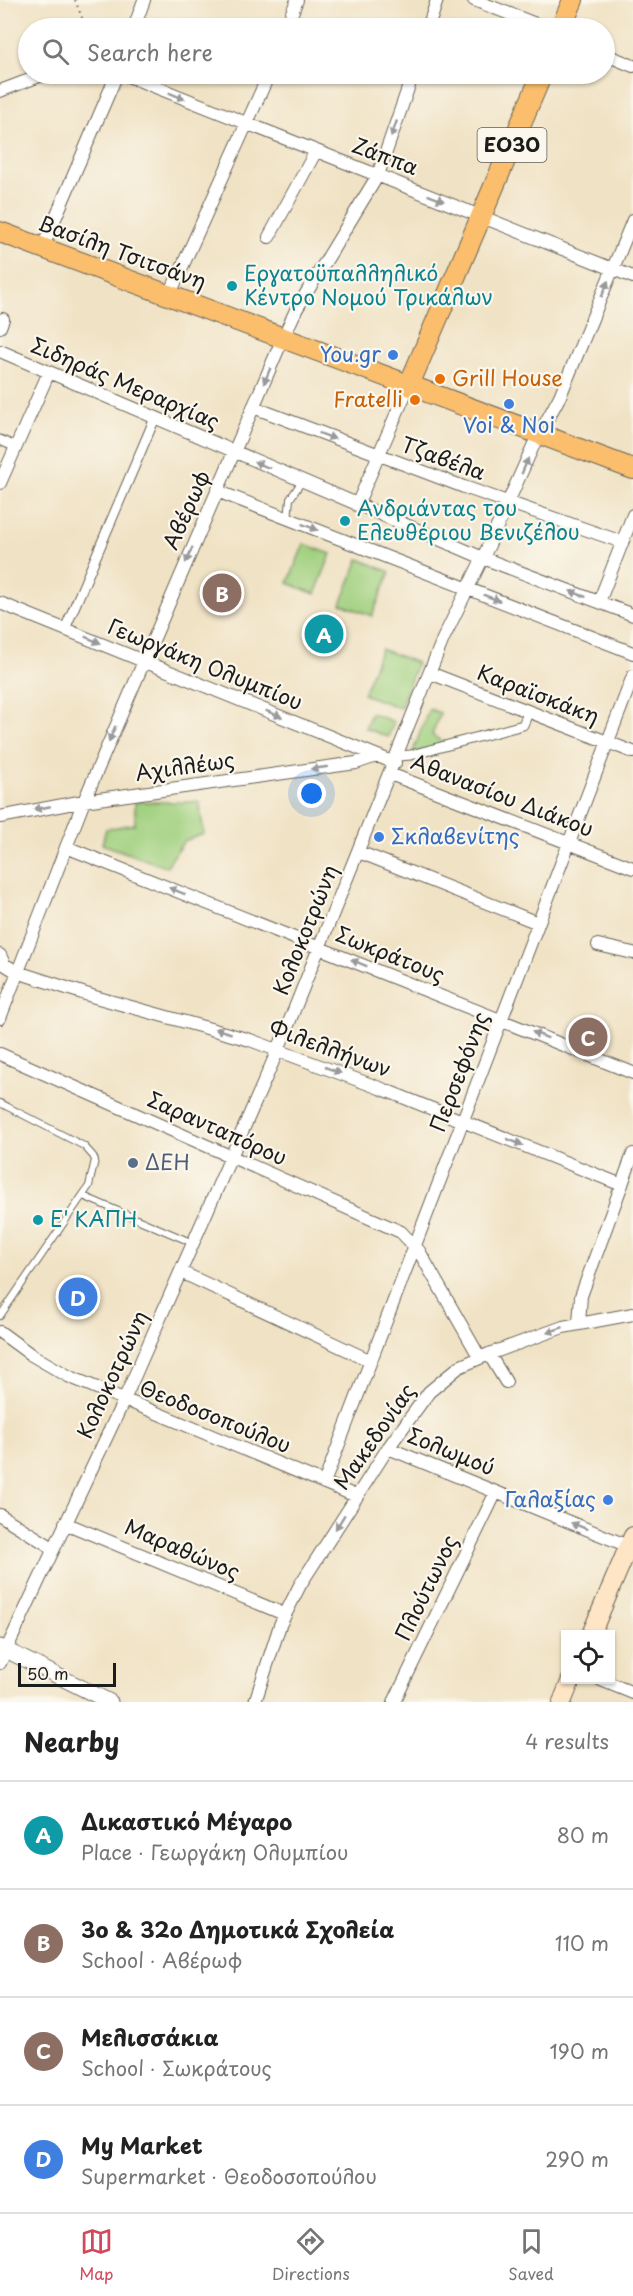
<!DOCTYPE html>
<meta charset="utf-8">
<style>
:root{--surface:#fff;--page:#f6f6f6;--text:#222;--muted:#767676;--line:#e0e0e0;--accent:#d1495b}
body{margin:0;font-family:"Playpen Sans",sans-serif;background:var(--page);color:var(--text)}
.controls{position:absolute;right:18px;bottom:18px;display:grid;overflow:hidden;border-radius:0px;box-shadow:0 2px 4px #0004}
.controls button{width:54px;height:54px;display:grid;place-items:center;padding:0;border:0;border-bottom:2px solid var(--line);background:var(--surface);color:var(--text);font:30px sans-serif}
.scale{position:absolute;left:18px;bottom:15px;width:98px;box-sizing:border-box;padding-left:6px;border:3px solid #1c1c1c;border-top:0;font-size:16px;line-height:21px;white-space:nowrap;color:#1c1c1c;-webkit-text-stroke:4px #fbf7ec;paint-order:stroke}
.you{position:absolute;left:312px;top:794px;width:21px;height:21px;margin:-15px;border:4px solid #fff;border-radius:50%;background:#1a73e8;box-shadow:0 0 0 9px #1a73e833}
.badge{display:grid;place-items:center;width:39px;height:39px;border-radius:50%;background:var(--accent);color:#fff;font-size:20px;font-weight:700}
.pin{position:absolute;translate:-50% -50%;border:3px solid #fff;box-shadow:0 2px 6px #0006}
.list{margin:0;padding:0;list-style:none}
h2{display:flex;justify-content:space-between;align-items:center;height:78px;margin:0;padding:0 24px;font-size:26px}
h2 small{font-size:20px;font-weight:400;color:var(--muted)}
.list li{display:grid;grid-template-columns:39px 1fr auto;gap:18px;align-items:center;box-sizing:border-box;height:108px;padding:0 24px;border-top:2px solid var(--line)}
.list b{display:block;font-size:22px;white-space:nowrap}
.list p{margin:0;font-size:20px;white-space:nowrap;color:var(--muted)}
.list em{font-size:20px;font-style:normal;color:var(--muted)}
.icon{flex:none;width:33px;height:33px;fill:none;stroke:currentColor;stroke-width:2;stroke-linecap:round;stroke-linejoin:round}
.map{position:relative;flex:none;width:633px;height:1702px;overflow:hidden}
.search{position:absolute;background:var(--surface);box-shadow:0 2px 4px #0004;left:18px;right:18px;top:18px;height:66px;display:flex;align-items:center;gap:15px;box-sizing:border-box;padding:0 21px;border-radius:33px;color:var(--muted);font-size:22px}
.sheet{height:510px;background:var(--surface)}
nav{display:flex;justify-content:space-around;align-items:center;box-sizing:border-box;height:84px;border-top:2px solid var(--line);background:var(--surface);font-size:16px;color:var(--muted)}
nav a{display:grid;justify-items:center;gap:3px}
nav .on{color:var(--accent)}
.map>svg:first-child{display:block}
.green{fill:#a1d07f;stroke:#5e764e;stroke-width:1.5}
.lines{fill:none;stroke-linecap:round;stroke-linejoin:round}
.service-casing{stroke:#666157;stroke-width:8}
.pedestrian-casing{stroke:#666157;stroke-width:11}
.minor-casing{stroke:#666157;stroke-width:14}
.tertiary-casing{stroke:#666157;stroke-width:17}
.secondary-casing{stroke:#666157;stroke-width:20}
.primary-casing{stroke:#666157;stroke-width:22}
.path{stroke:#666157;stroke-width:2;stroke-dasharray:1.5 4.5;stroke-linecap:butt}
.service{stroke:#fff;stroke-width:6}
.pedestrian{stroke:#fff;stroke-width:9}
.minor{stroke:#fff;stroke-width:12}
.tertiary{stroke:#fff;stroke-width:15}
.secondary{stroke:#fde5c5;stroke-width:18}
.primary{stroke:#fabe6d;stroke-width:20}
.oneway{fill:#999}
.culture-dot{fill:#0f9aa8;stroke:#fbf7ec;stroke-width:2}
.shop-dot{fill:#3f7fe0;stroke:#fbf7ec;stroke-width:2}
.food-dot{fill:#e8710a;stroke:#fbf7ec;stroke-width:2}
.service-dot{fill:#5c6f8a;stroke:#fbf7ec;stroke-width:2}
.labels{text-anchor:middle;stroke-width:4.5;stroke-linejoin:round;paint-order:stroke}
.shield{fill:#fbf7ec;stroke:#5f5e5a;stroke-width:1.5}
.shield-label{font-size:20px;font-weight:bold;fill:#1c1c1c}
.street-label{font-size:21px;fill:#1c1c1c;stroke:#fbf7ec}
.culture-label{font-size:21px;fill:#0d838f;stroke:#fbf7ec;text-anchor:start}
.shop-label{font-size:21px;fill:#366cbe;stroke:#fbf7ec;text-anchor:end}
.food-label{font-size:21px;fill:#c56008;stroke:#fbf7ec;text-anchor:start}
.service-label{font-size:21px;fill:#4e5e75;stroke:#fbf7ec;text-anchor:start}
</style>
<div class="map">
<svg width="633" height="1702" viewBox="0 0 633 1702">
<rect width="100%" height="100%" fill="#fbf7ec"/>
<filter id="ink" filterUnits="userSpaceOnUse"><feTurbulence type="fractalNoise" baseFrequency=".0167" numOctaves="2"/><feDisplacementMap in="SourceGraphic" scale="12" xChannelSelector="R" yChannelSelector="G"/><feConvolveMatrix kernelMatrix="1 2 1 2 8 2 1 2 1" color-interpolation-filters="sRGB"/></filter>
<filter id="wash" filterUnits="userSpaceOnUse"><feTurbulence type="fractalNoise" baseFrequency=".008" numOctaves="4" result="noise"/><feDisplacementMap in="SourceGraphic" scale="24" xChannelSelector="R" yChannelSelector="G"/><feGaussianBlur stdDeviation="1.35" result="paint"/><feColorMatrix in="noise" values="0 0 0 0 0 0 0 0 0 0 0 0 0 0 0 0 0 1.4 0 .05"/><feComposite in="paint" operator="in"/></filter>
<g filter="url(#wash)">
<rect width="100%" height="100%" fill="#f0e2c4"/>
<path class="green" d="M 304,544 L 331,554 L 315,594 L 288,583 Z
M 359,559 L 390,572 L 372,616 L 341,604 Z
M 381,649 L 417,663 L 400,708 L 363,694 Z
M 429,709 L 440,713 L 432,735 L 446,744 L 412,754 Z
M 371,713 L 394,722 L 388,737 L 365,728 Z
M 135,802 L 199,802 L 204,834 L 184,841 L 166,867 L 102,844 L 106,829 L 135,824 Z"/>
</g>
<g filter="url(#ink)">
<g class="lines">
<defs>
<path id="service" d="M 288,519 L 290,499 L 302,481
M 0,1103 L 84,1146 L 93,1156 L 95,1160 L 89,1186 L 0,1316
M 83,1196 L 193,1243"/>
<path id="pedestrian" d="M 0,440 L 16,447
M 65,629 L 155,418
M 398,756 L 411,755 L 523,725 L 528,713"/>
<path id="minor" d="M 474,0 L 546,28
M 134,28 L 144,0
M 286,28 L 297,0
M 428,28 L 437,0
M 604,54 L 633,66
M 123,74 L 633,277
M 0,91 L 45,74
M 269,237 L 316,151
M 42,249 L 117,74
M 169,296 L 269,74
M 0,327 L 3,319
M 0,351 L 483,558 L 633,615
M 253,407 L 464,487 L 622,542
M 0,483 L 49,372
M 217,491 L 633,653
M 357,505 L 409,385
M 599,602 L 633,515
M 0,603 L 395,763
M 430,673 L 633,752
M 390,774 L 633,868
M 0,817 L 84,801 L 356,763 L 376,756
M 66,847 L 633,1073
M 359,852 L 538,923
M 598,945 L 633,953
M 0,955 L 4,964 L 17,972 L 95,997 L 250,1040 L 385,1090 L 622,1185
M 0,1018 L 84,801 L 283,338 L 296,310 L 378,175 L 413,74
M 0,1054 L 401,1232 L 419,1251 L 480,1358
M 181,1272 L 371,1361
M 579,1323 L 581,1296 L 633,1154
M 0,1332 L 30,1354 L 68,1376 L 356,1496
M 489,1354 L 506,1382
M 388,1448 L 633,1548
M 324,1483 L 633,676
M 0,1515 L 53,1548
M 65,1523 L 284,1614
M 0,1663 L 124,1400 L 278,1050 L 443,639 L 489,545 L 534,444 L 560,396 L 633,220
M 601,1680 L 633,1693
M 255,1702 L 280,1625 L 300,1585 L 388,1448 L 429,1392 L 459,1367 L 489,1354 L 563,1327 L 633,1314
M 394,1702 L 496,1492"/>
<path id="tertiary" d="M 0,1647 L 110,1702"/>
<path id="secondary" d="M 591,1634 L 633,1536
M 562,1702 L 571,1680"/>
<path id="primary" d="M 561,28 L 573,0
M 0,232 L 633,469
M 409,385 L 542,74"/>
</defs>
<use href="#service" class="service-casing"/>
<use href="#pedestrian" class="pedestrian-casing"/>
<use href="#minor" class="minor-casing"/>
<use href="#tertiary" class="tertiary-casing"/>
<use href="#secondary" class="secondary-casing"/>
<use href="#primary" class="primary-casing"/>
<path class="path" d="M 75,0 L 86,28"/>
<use href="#service" class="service"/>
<use href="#pedestrian" class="pedestrian"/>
<use href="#minor" class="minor"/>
<use href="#tertiary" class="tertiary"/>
<use href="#secondary" class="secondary"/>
<use href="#primary" class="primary"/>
</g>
<defs><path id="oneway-solid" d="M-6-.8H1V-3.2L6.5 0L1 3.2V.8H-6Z" transform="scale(1.5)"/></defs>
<g class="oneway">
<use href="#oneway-solid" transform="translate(177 96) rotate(22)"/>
<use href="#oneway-solid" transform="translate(394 129) rotate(109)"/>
<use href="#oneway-solid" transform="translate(436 198) rotate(21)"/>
<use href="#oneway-solid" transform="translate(605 289) rotate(-67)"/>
<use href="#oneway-solid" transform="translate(267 376) rotate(113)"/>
<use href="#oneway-solid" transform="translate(327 436) rotate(21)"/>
<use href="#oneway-solid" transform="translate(262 465) rotate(-157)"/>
<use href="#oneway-solid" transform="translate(525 466) rotate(-67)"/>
<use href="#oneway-solid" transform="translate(310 527) rotate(21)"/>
<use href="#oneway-solid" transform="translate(189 555) rotate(114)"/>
<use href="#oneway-solid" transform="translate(578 594) rotate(-159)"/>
<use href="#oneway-solid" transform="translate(492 598) rotate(21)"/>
<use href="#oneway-solid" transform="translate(93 640) rotate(22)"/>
<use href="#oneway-solid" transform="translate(274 714) rotate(22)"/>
<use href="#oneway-solid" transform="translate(112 734) rotate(113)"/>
<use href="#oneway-solid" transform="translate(319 768) rotate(172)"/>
<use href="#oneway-solid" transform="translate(42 808) rotate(169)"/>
<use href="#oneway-solid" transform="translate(177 891) rotate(-158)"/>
<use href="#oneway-solid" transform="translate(359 963) rotate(-158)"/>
<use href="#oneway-solid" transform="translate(223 1031) rotate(-164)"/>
<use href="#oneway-solid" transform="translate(540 1035) rotate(-158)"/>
<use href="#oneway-solid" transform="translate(333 1070) rotate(21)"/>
<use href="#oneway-solid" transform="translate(515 1142) rotate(22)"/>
<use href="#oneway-solid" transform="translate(555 1330) rotate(161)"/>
<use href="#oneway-solid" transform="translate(340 1522) rotate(122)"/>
<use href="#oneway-solid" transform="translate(579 1526) rotate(-158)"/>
</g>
</g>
<g class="culture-dot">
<circle cx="232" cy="286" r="6"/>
<circle cx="345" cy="521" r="6"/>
<circle cx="38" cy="1220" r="6"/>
</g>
<g class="shop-dot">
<circle cx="393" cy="355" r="6"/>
<circle cx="509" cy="404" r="6"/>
<circle cx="379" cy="837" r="6"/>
<circle cx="608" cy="1500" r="6"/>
</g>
<g class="food-dot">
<circle cx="440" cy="379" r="6"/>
<circle cx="415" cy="400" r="6"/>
</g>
<circle class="service-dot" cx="133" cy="1163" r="6"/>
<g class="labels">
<rect class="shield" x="477.5" y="128" width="69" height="34" rx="4.5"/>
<g class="shield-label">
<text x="512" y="152">ΕΟ30</text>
</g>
<g class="street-label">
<text transform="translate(385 157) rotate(21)" y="7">Ζάππα</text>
<text transform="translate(122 253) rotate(20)" y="7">Βασίλη Τσιτσάνη</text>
<text transform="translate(125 384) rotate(23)" y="7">Σιδηράς Μεραρχίας</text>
<text transform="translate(443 459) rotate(20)" y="7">Τζαβέλα</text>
<text transform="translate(187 510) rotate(-66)" y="7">Αβέρωφ</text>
<text transform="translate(205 665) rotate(22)" y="7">Γεωργάκη Ολυμπίου</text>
<text transform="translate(538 695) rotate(21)" y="7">Καραϊσκάκη</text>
<text transform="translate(185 767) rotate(-8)" y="7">Αχιλλέως</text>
<text transform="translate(502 796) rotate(21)" y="7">Αθανασίου Διάκου</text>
<text transform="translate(306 930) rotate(-68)" y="7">Κολοκοτρώνη</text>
<text transform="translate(390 955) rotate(22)" y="7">Σωκράτους</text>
<text transform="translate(330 1049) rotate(20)" y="7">Φιλελλήνων</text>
<text transform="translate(460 1072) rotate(-69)" y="7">Περσεφόνης</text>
<text transform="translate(217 1129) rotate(24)" y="7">Σαρανταπόρου</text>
<text transform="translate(113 1375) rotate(-65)" y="7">Κολοκοτρώνη</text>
<text transform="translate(215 1417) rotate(22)" y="7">Θεοδοσοπούλου</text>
<text transform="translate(375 1437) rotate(-55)" y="7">Μακεδονίας</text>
<text transform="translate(451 1452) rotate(22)" y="7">Σολωμού</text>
<text transform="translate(182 1550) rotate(23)" y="7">Μαραθώνος</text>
<text transform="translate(427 1588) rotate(-64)" y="7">Πλούτωνος</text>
</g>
<g class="culture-label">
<text x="244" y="281">Εργατοϋπαλληλικό<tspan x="244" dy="24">Κέντρο Νομού Τρικάλων</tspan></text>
<text x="357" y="516">Ανδριάντας του<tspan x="357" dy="24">Ελευθέριου Βενιζέλου</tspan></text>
<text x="50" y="1227">Ε' ΚΑΠΗ</text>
</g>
<g class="shop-label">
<text x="381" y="362">You.gr</text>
<text x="509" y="433" text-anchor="middle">Voi &amp; Noi</text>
<text x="391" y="844" text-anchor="start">Σκλαβενίτης</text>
<text x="596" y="1507">Γαλαξίας</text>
</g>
<g class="food-label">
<text x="452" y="386">Grill House</text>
<text x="403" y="407" text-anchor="end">Fratelli</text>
</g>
<g class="service-label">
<text x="145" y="1170">ΔΕΗ</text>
</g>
</g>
</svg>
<div class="controls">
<button><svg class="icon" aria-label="locate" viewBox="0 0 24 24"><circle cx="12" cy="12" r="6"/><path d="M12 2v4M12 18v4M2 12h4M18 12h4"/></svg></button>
</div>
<div class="scale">50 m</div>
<div class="you"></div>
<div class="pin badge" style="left:324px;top:634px;background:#0f9aa8">A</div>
<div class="pin badge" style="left:222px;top:593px;background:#8d6e63">B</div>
<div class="pin badge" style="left:588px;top:1037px;background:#8d6e63">C</div>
<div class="pin badge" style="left:78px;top:1297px;background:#3f7fe0">D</div>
<div class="search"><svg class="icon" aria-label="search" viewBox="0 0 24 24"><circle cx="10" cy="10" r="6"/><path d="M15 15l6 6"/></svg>Search here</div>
</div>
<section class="sheet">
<h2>Nearby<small>4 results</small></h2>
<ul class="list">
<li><span class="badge" style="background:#0f9aa8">A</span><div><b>Δικαστικό Μέγαρο</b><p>Place · Γεωργάκη Ολυμπίου</p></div><em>80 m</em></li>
<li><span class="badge" style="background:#8d6e63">B</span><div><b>3ο &amp; 32ο Δημοτικά Σχολεία</b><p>School · Αβέρωφ</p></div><em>110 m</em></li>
<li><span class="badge" style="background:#8d6e63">C</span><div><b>Μελισσάκια</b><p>School · Σωκράτους</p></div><em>190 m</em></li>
<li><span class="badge" style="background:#3f7fe0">D</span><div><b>My Market</b><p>Supermarket · Θεοδοσοπούλου</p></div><em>290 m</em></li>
</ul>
</section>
<nav>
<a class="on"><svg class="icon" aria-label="map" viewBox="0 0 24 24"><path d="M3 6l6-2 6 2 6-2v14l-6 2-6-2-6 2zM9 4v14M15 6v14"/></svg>Map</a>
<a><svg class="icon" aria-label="directions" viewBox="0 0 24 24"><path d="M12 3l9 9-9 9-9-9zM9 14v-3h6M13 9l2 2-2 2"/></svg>Directions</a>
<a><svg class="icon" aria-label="saved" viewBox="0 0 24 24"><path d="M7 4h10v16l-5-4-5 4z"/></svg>Saved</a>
</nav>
